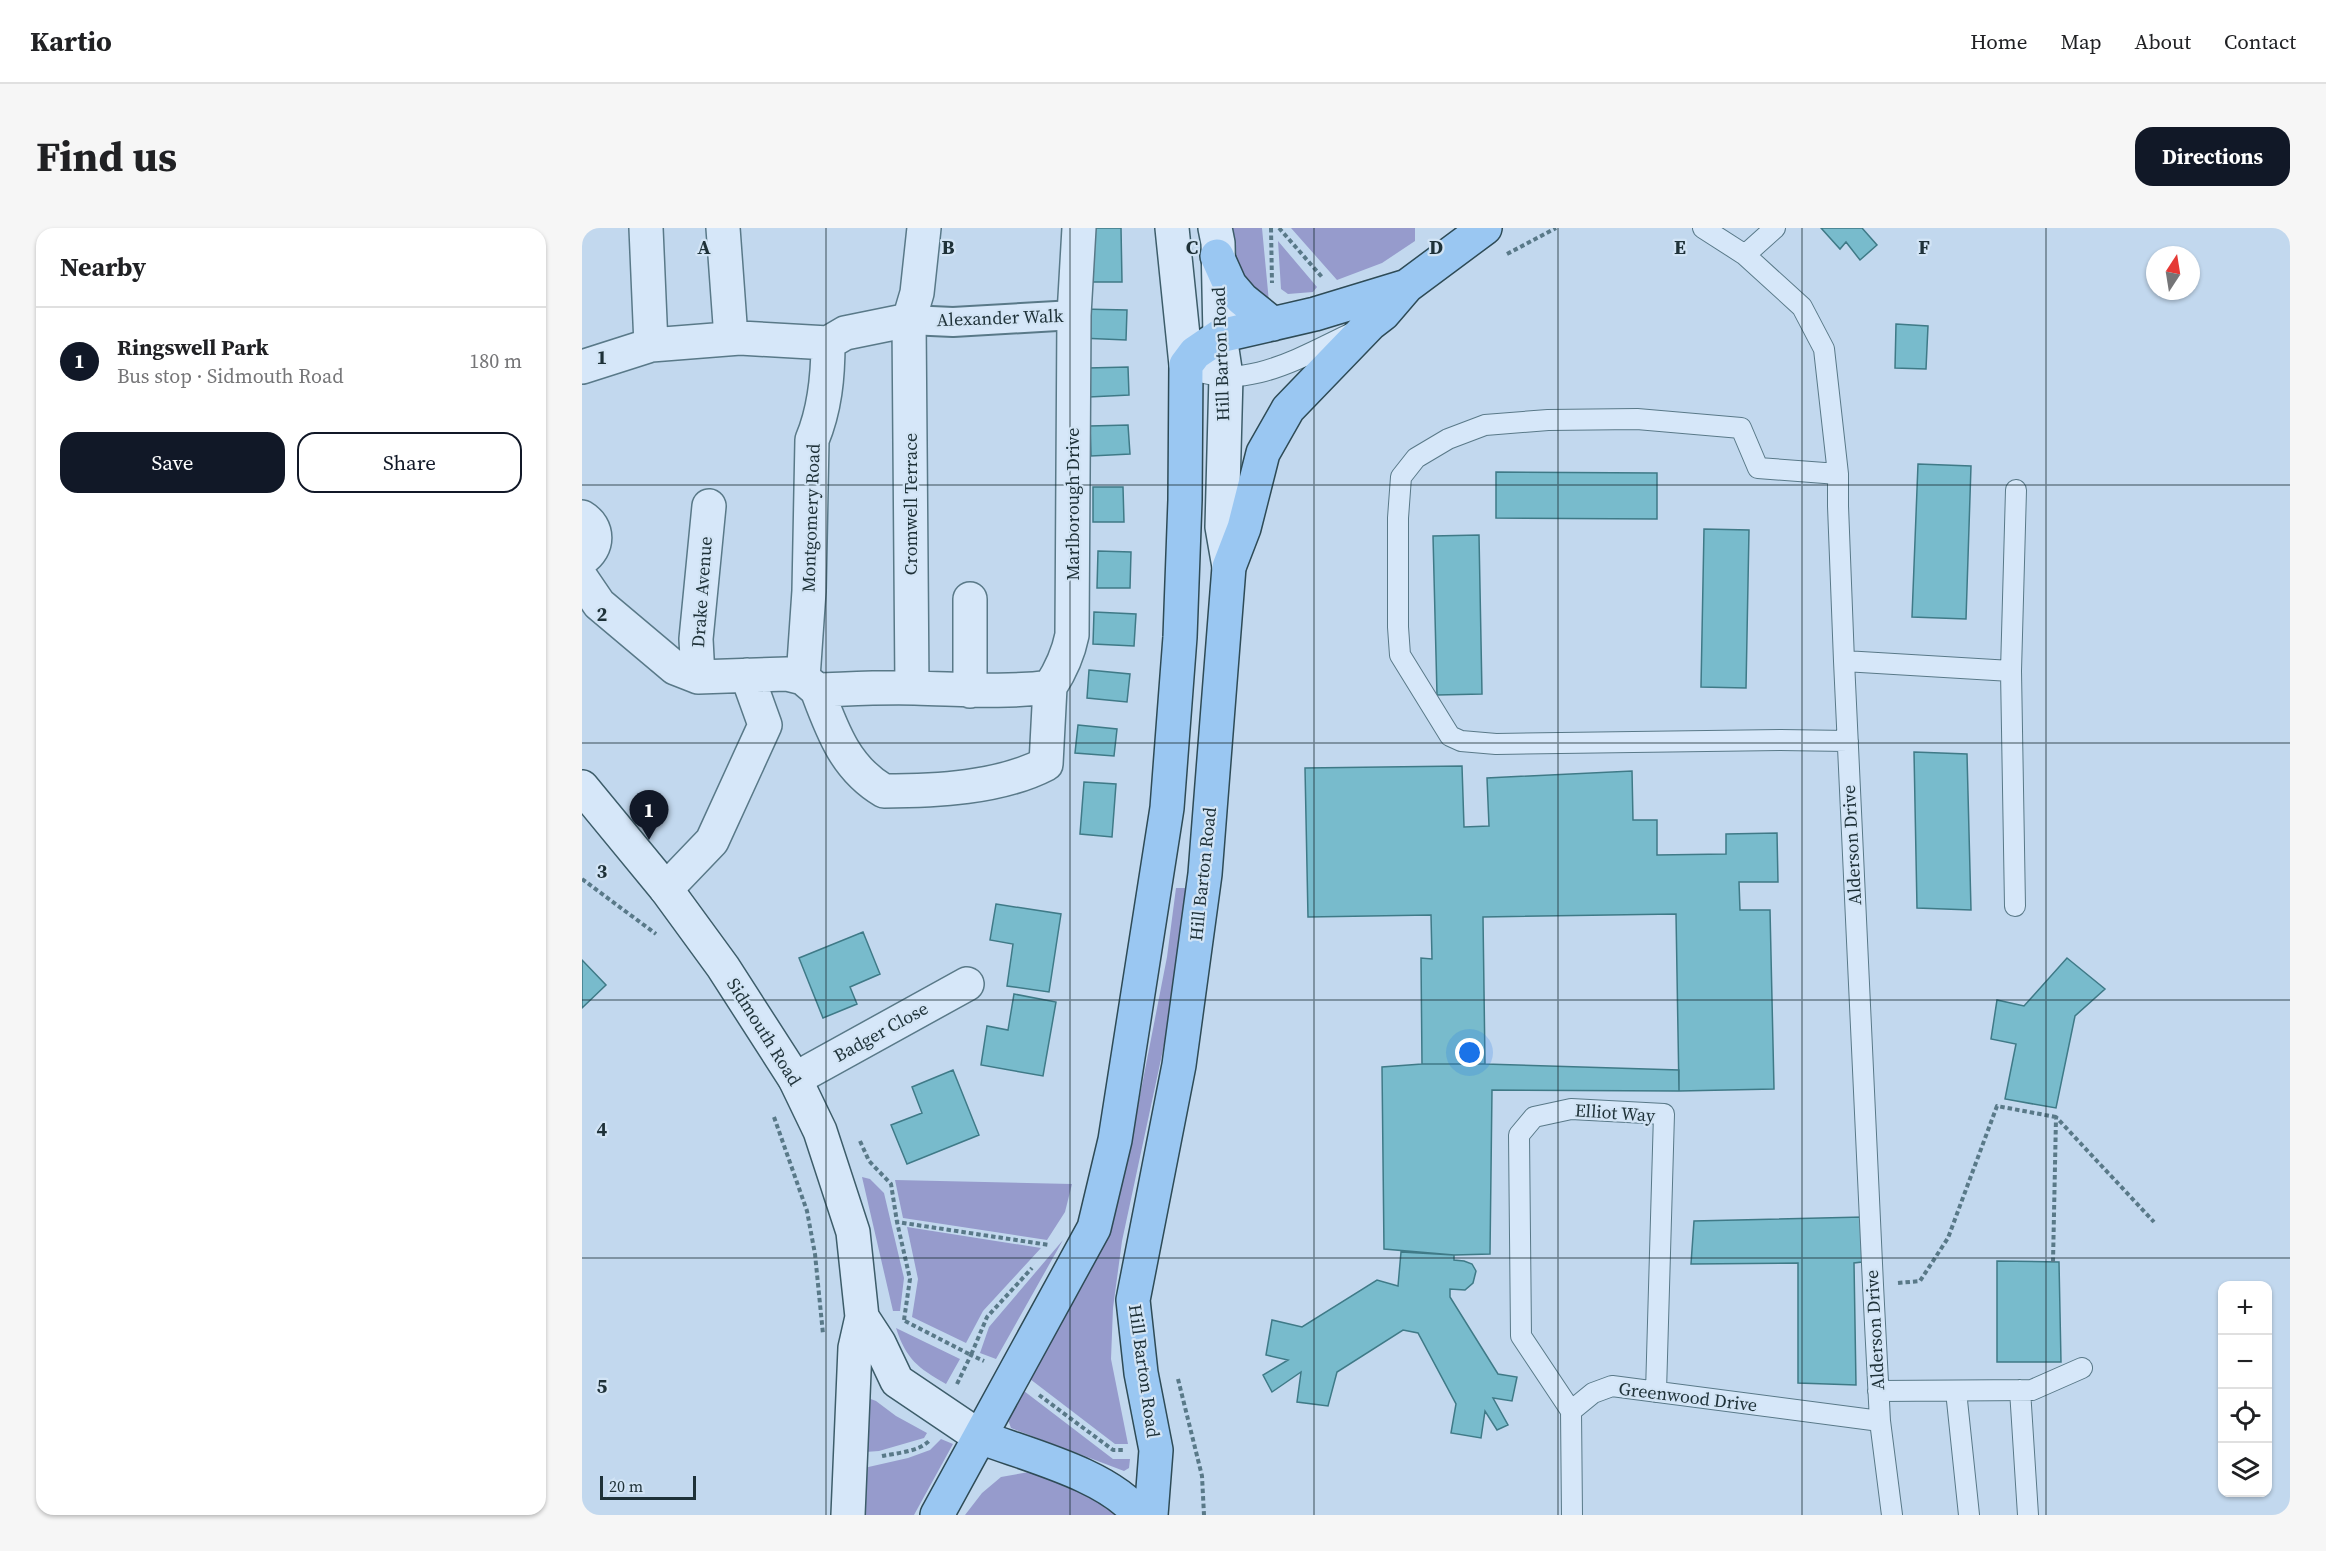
<!DOCTYPE html>
<meta charset="utf-8">
<style>
:root{--surface:#fff;--page:#f6f6f6;--text:#202124;--muted:#757577;--line:#e0e0e0;--accent:#111827}
body{margin:0;font-family:"Source Serif 4",serif;background:var(--page);color:var(--text)}
.controls{position:absolute;right:18px;bottom:18px;display:grid;overflow:hidden;border-radius:12px;box-shadow:0 2px 4px #0004}
.controls button{width:54px;height:54px;display:grid;place-items:center;padding:0;border:0;border-bottom:2px solid var(--line);background:var(--surface);color:var(--text);font:30px sans-serif}
.compass{position:absolute;left:1564px;top:18px;width:54px;height:54px;border-radius:50%;background:var(--surface);box-shadow:0 2px 4px #0004;rotate:12deg}
.scale{position:absolute;left:18px;bottom:15px;width:96px;box-sizing:border-box;padding-left:6px;border:3px solid #1e3138;border-top:0;font-size:16px;line-height:21px;white-space:nowrap;color:#1e3138;-webkit-text-stroke:4px #d2e4f5;paint-order:stroke}
.you{position:absolute;left:888px;top:825px;width:21px;height:21px;margin:-15px;border:4px solid #fff;border-radius:50%;background:#1a73e8;box-shadow:0 0 0 9px #1a73e833}
.badge{display:grid;place-items:center;width:39px;height:39px;border-radius:50%;background:var(--accent);color:#fff;font-size:20px;font-weight:700}
.pin{position:absolute;translate:-50% -50px;filter:drop-shadow(0 2px 3px #0008)}
.pin::after{content:'';position:absolute;top:32px;width:21px;height:18px;background:inherit;clip-path:polygon(0 0,100% 0,50% 100%)}
.list{margin:0;padding:0;list-style:none}
h2{display:flex;justify-content:space-between;align-items:center;height:78px;margin:0;padding:0 24px;font-size:26px}
h2 small{font-size:20px;font-weight:400;color:var(--muted)}
.list li{display:grid;grid-template-columns:39px 1fr auto;gap:18px;align-items:center;box-sizing:border-box;height:108px;padding:0 24px;border-top:2px solid var(--line)}
.list b{display:block;font-size:22px;white-space:nowrap}
.list p{margin:0;font-size:20px;white-space:nowrap;color:var(--muted)}
.list em{font-size:20px;font-style:normal;color:var(--muted)}
.actions{display:flex;gap:12px;padding:18px 24px}
.actions a{flex:1;padding:14px 0;border:2px solid var(--accent);border-radius:18px;text-align:center;font-size:21px;color:var(--accent)}
.actions .main{background:var(--accent);color:#fff}
.icon{flex:none;width:33px;height:33px;fill:none;stroke:currentColor;stroke-width:2;stroke-linecap:round;stroke-linejoin:round}
.map{position:relative;flex:none;width:1708px;height:1287px;overflow:hidden;border-radius:18px}
header{display:flex;align-items:center;gap:36px;box-sizing:border-box;height:84px;padding:0 30px;background:var(--surface);border-bottom:2px solid var(--line)}
header strong{font-size:28px}
nav{display:flex;gap:33px;margin-inline-start:auto;font-size:21px}
.intro{display:flex;align-items:center;justify-content:space-between;box-sizing:border-box;height:144px;padding:0 36px}
h1{margin:0;font-size:42px}
.button{padding:15px 27px;border-radius:18px;background:var(--accent);color:#fff;font-size:21px;font-weight:700}
main{display:flex;gap:36px;padding:0 36px}
aside{flex:1;background:var(--surface);border-radius:18px;box-shadow:0 2px 4px #0004}
.map>svg:first-child{display:block}
.green{fill:#969bcc}
.building{fill:#78bbcc;stroke:#3f7a87;stroke-width:1.5}
.lines{fill:none;stroke-linecap:round;stroke-linejoin:round}
.service-casing{stroke:#597988;stroke-width:22}
.pedestrian-casing{stroke:#597988;stroke-width:32}
.minor-casing{stroke:#597988;stroke-width:36}
.secondary-casing{stroke:#3d5d6a;stroke-width:36}
.primary-casing{stroke:#2e4b56;stroke-width:36}
.path{stroke:#597988;stroke-width:4;stroke-dasharray:4.5 3;stroke-linecap:butt}
.service{stroke:#d6e7f9;stroke-width:20}
.pedestrian{stroke:#d6e7f9;stroke-width:28}
.minor{stroke:#d6e7f9;stroke-width:33}
.secondary{stroke:#d6e7f9;stroke-width:33}
.primary{stroke:#9ac7f2;stroke-width:33}
.grid{fill:none;stroke:#1e3138;stroke-width:1.5;stroke-opacity:0.55}
.labels{text-anchor:middle;stroke-width:4.5;stroke-linejoin:round;paint-order:stroke}
.street-label{font-size:18px;fill:#1e3138;stroke:#d2e4f5}
.grid-label{font-size:20px;text-anchor:middle;font-weight:bold;fill:#1e3138;stroke:#d2e4f5;stroke-width:4.5;stroke-linejoin:round;paint-order:stroke}
</style>
<header>
<strong>Kartio</strong>
<nav><a>Home</a><a>Map</a><a>About</a><a>Contact</a></nav>
</header>
<div class="intro"><h1>Find us</h1><a class="button">Directions</a></div>
<main>
<aside>
<h2>Nearby<small></small></h2>
<ul class="list">
<li><span class="badge">1</span><div><b>Ringswell Park</b><p>Bus stop · Sidmouth Road</p></div><em>180 m</em></li>
</ul>
<div class="actions"><a class="main">Save</a><a>Share</a></div>
</aside>
<div class="map">
<svg width="1708" height="1287" viewBox="0 0 1708 1287">
<rect width="100%" height="100%" fill="#c2d8ee"/>
<path class="green" d="M 649,0 L 680,0 L 687,74 L 658,50 Z
M 709,0 L 833,0 L 833,13 L 800,35 L 755,52 Z
M 696,13 L 735,59 L 731,64 L 706,66 L 699,61 Z
M 594,660 L 604,660 L 588,789 L 540,1013 L 531,1080 L 529,1131 L 546,1216 L 533,1216 L 448,1151 L 512,1034 L 537,965 L 545,934 L 585,729 Z
M 280,949 L 288,951 L 302,965 L 322,1050 L 318,1083 L 311,1083 Z
M 313,952 L 490,956 L 483,984 L 465,1012 L 321,990 Z
M 325,999 L 459,1020 L 401,1083 L 384,1115 L 330,1089 L 336,1051 Z
M 481,1012 L 414,1131 L 398,1125 L 407,1099 Z
M 314,1100 L 378,1131 L 364,1156 C 336,1140 324,1131 314,1100 Z
M 442,1163 L 531,1231 L 548,1231 L 547,1240 L 542,1243 L 429,1200 L 425,1189 Z
M 286,1170 L 294,1173 L 314,1188 L 345,1205 L 342,1210 L 297,1223 L 283,1224 Z
M 359,1211 L 371,1216 L 332,1287 L 278,1287 L 282,1240 L 326,1230 L 348,1222 Z
M 447,1244 L 493,1259 L 534,1287 L 383,1287 L 400,1265 L 419,1249 Z"/>
<path class="building" d="M 506,0 L 539,0 L 540,54 L 507,54 Z
M 1239,0 L 1280,0 L 1295,17 L 1278,32 L 1264,14 L 1258,21 Z
M 499,81 L 545,82 L 544,112 L 498,110 Z
M 1314,96 L 1346,98 L 1344,141 L 1313,140 Z
M 546,139 L 547,167 L 507,169 L 506,140 Z
M 546,197 L 548,226 L 509,228 L 508,198 Z
M 1336,236 L 1389,238 L 1384,391 L 1330,389 Z
M 914,244 L 1075,245 L 1075,291 L 914,290 Z
M 511,259 L 541,259 L 542,294 L 511,294 Z
M 1122,301 L 1167,302 L 1164,460 L 1119,459 Z
M 897,307 L 900,466 L 855,467 L 851,308 Z
M 516,323 L 549,324 L 548,360 L 515,360 Z
M 512,384 L 554,386 L 552,418 L 511,416 Z
M 507,442 L 548,446 L 545,474 L 505,470 Z
M 496,497 L 535,501 L 532,528 L 493,525 Z
M 1332,524 L 1385,526 L 1389,682 L 1335,680 Z
M 880,538 L 882,599 L 907,598 L 905,550 L 1050,543 L 1051,592 L 1075,592 L 1075,627 L 1144,626 L 1144,606 L 1195,605 L 1196,654 L 1157,654 L 1158,682 L 1188,682 L 1192,861 L 1097,863 L 1094,686 L 901,689 L 903,836 L 840,836 L 839,730 L 850,731 L 849,687 L 726,689 L 723,540 Z
M 502,554 L 534,556 L 530,609 L 498,606 Z
M 414,676 L 479,686 L 467,764 L 425,758 L 431,716 L 408,712 Z
M 281,704 L 298,746 L 268,759 L 275,776 L 241,790 L 217,730 Z
M 1485,730 L 1523,761 L 1493,788 L 1474,880 L 1423,871 L 1434,816 L 1409,811 L 1415,772 L 1442,778 Z
M 0,732 L 24,757 L 0,780 Z
M 432,766 L 474,774 L 461,848 L 399,837 L 405,798 L 426,802 Z
M 840,836 L 903,836 L 1097,842 L 1097,863 L 910,862 L 908,1026 L 872,1027 L 802,1021 L 800,839 Z
M 371,842 L 397,907 L 325,936 L 309,897 L 340,885 L 330,859 Z
M 1281,989 L 1280,1034 L 1272,1035 L 1274,1157 L 1216,1155 L 1216,1035 L 1109,1036 L 1112,993 Z
M 819,1024 L 872,1027 L 872,1032 L 882,1033 L 890,1036 L 894,1043 L 891,1055 L 883,1062 L 868,1061 L 868,1069 L 916,1146 L 935,1149 L 930,1173 L 911,1170 L 926,1197 L 915,1202 L 903,1183 L 899,1210 L 869,1205 L 874,1176 L 836,1105 L 821,1102 L 755,1144 L 746,1178 L 715,1174 L 719,1144 L 690,1164 L 681,1147 L 706,1132 L 684,1127 L 690,1092 L 720,1099 L 795,1052 L 816,1058 Z
M 1415,1033 L 1477,1034 L 1479,1134 L 1415,1134 Z"/>
<g class="lines">
<defs>
<path id="service" d="M 1121,0 L 1163,27 L 1220,79 L 1242,121 L 1256,246 L 1256,278 L 1262,433 L 1291,1057 L 1298,1193 L 1310,1287
M 1163,27 L 1193,0
M 604,137 C 657,168 721,128 770,105
M 1256,246 L 1176,240 L 1159,200 L 1055,191 L 966,192 L 903,197 L 866,211 L 834,230 L 819,249 L 816,290 L 816,399 L 818,427 L 868,508 L 879,513 L 914,516 L 1198,512 L 1266,513
M 1262,433 L 1429,443
M 1433,678 L 1429,443 L 1434,262
M 1438,1162 L 1446,1287
M 1296,1163 L 1450,1162 L 1500,1140
M 1374,1163 L 1387,1287
M 989,1183 L 939,1108 L 937,907 L 952,889 L 989,881 L 1082,886 L 1074,1164
M 990,1287 L 989,1183 L 1011,1165 L 1030,1158 L 1298,1193"/>
<path id="pedestrian" d="M 327,92 L 371,94 L 492,87"/>
<path id="minor" d="M 64,0 L 69,117
M 141,0 L 149,110
M 327,92 L 330,460
M 0,139 L 69,117 L 158,110 L 246,115 L 263,105 L 327,92 L 335,65 L 342,0
M 0,289 C 17,299 17,320 0,331
M 0,351 L 17,376 L 93,440 L 116,449 L 205,446 L 221,450 L 227,363 L 230,212 C 243,181 246,149 246,115
M 388,371 L 388,463
M 116,449 L 114,411 L 127,278
M 221,450 L 235,462 C 267,461 300,459 333,460 C 378,461 423,465 468,459 C 479,442 486,427 490,407 L 492,87 L 497,0
M 235,462 C 250,502 263,540 302,563 C 353,563 418,560 464,536 L 468,459
M 84,661 L 130,613 L 183,497 L 165,447
M 213,851 L 385,756"/>
<path id="secondary" d="M 590,0 L 604,137
M 633,0 L 636,15 L 638,108 L 644,148 L 640,299 L 647,339
M 0,559 L 84,661 L 141,739 L 213,851 L 238,903 L 271,1004 L 280,1089 L 273,1120 L 266,1287
M 280,1089 L 297,1115 L 315,1153 L 398,1209"/>
<path id="primary" d="M 635,28 L 648,57 L 660,71 L 691,96
M 398,1209 C 445,1227 527,1247 557,1287
M 355,1287 L 512,1000 L 533,912 L 585,580 L 598,409 L 603,272 L 604,137 L 613,125 L 638,108 L 733,86 L 825,58
M 569,1287 L 574,1222 L 559,1145 L 551,1072 L 597,837 L 623,646 L 647,339 L 662,300 L 681,225 L 706,181 L 788,96 L 801,86 L 825,58 L 903,0"/>
</defs>
<use href="#service" class="service-casing"/>
<use href="#pedestrian" class="pedestrian-casing"/>
<use href="#minor" class="minor-casing"/>
<use href="#secondary" class="secondary-casing"/>
<use href="#primary" class="primary-casing"/>
<path class="path" d="M 689,0 L 690,55
M 697,0 L 740,49
M 925,26 L 974,0
M 0,651 L 74,706
M 192,889 L 225,983 L 233,1026 L 241,1106
M 278,913 L 287,933 L 309,956 L 315,994
M 1471,1034 L 1474,889 L 1572,994
M 1316,1055 L 1338,1053 L 1366,1010 L 1415,878 L 1474,889
M 322,1092 L 328,1051 L 315,994 L 467,1017
M 323,1093 L 389,1127 L 405,1089 L 450,1040
M 596,1151 L 620,1248 L 622,1287
M 375,1156 L 389,1127 L 402,1133
M 457,1167 L 531,1222 L 542,1222
M 300,1228 C 314,1225 336,1224 347,1213"/>
<use href="#service" class="service"/>
<use href="#pedestrian" class="pedestrian"/>
<use href="#minor" class="minor"/>
<use href="#secondary" class="secondary"/>
<use href="#primary" class="primary"/>
</g>
<path class="grid" d="M 244,0 L 244,1287M 488,0 L 488,1287M 732,0 L 732,1287M 976,0 L 976,1287M 1220,0 L 1220,1287M 1464,0 L 1464,1287M 0,257 L 1708,257M 0,515 L 1708,515M 0,772 L 1708,772M 0,1030 L 1708,1030"/>
<g class="labels">
<g class="street-label">
<text transform="translate(418 90) rotate(-2)" y="6">Alexander Walk</text>
<text transform="translate(639 126) rotate(-92)" y="6">Hill Barton Road</text>
<text transform="translate(329 276) rotate(-90)" y="6">Cromwell Terrace</text>
<text transform="translate(491 276) rotate(-90)" y="6">Marlborough Drive</text>
<text transform="translate(229 290) rotate(-88)" y="6">Montgomery Road</text>
<text transform="translate(120 364) rotate(-86)" y="6">Drake Avenue</text>
<text transform="translate(1270 617) rotate(-93)" y="6">Alderson Drive</text>
<text transform="translate(621 646) rotate(-84)" y="6">Hill Barton Road</text>
<text transform="translate(182 804) rotate(58)" y="6">Sidmouth Road</text>
<text transform="translate(299 804) rotate(-29)" y="6">Badger Close</text>
<text transform="translate(1033 885) rotate(4)" y="6">Elliot Way</text>
<text transform="translate(1293 1102) rotate(-93)" y="6">Alderson Drive</text>
<text transform="translate(562 1143) rotate(82)" y="6">Hill Barton Road</text>
<text transform="translate(1106 1169) rotate(7)" y="6">Greenwood Drive</text>
</g>
</g>
<g class="grid-label">
<text x="122" y="26">A</text>
<text x="366" y="26">B</text>
<text x="610" y="26">C</text>
<text x="854" y="26">D</text>
<text x="1098" y="26">E</text>
<text x="1342" y="26">F</text>
<text x="20" y="136">1</text>
<text x="20" y="393">2</text>
<text x="20" y="650">3</text>
<text x="20" y="908">4</text>
<text x="20" y="1165">5</text>
</g>
</svg>
<div class="controls">
<button>+</button>
<button>−</button>
<button><svg class="icon" aria-label="locate" viewBox="0 0 24 24"><circle cx="12" cy="12" r="6"/><path d="M12 2v4M12 18v4M2 12h4M18 12h4"/></svg></button>
<button><svg class="icon" aria-label="layers" viewBox="0 0 24 24"><path d="M12 4l9 5-9 5-9-5zM3 14l9 5 9-5"/></svg></button>
</div>
<svg class="compass" viewBox="-18 -18 36 36"><path d="M0-13l5 13h-10z" fill="#e53935"/><path d="M0 13l5-13h-10z" fill="#757577"/></svg>
<div class="scale">20 m</div>
<div class="you"></div>
<div class="pin badge" style="left:67px;top:612px">1</div>
</div>
</main>
